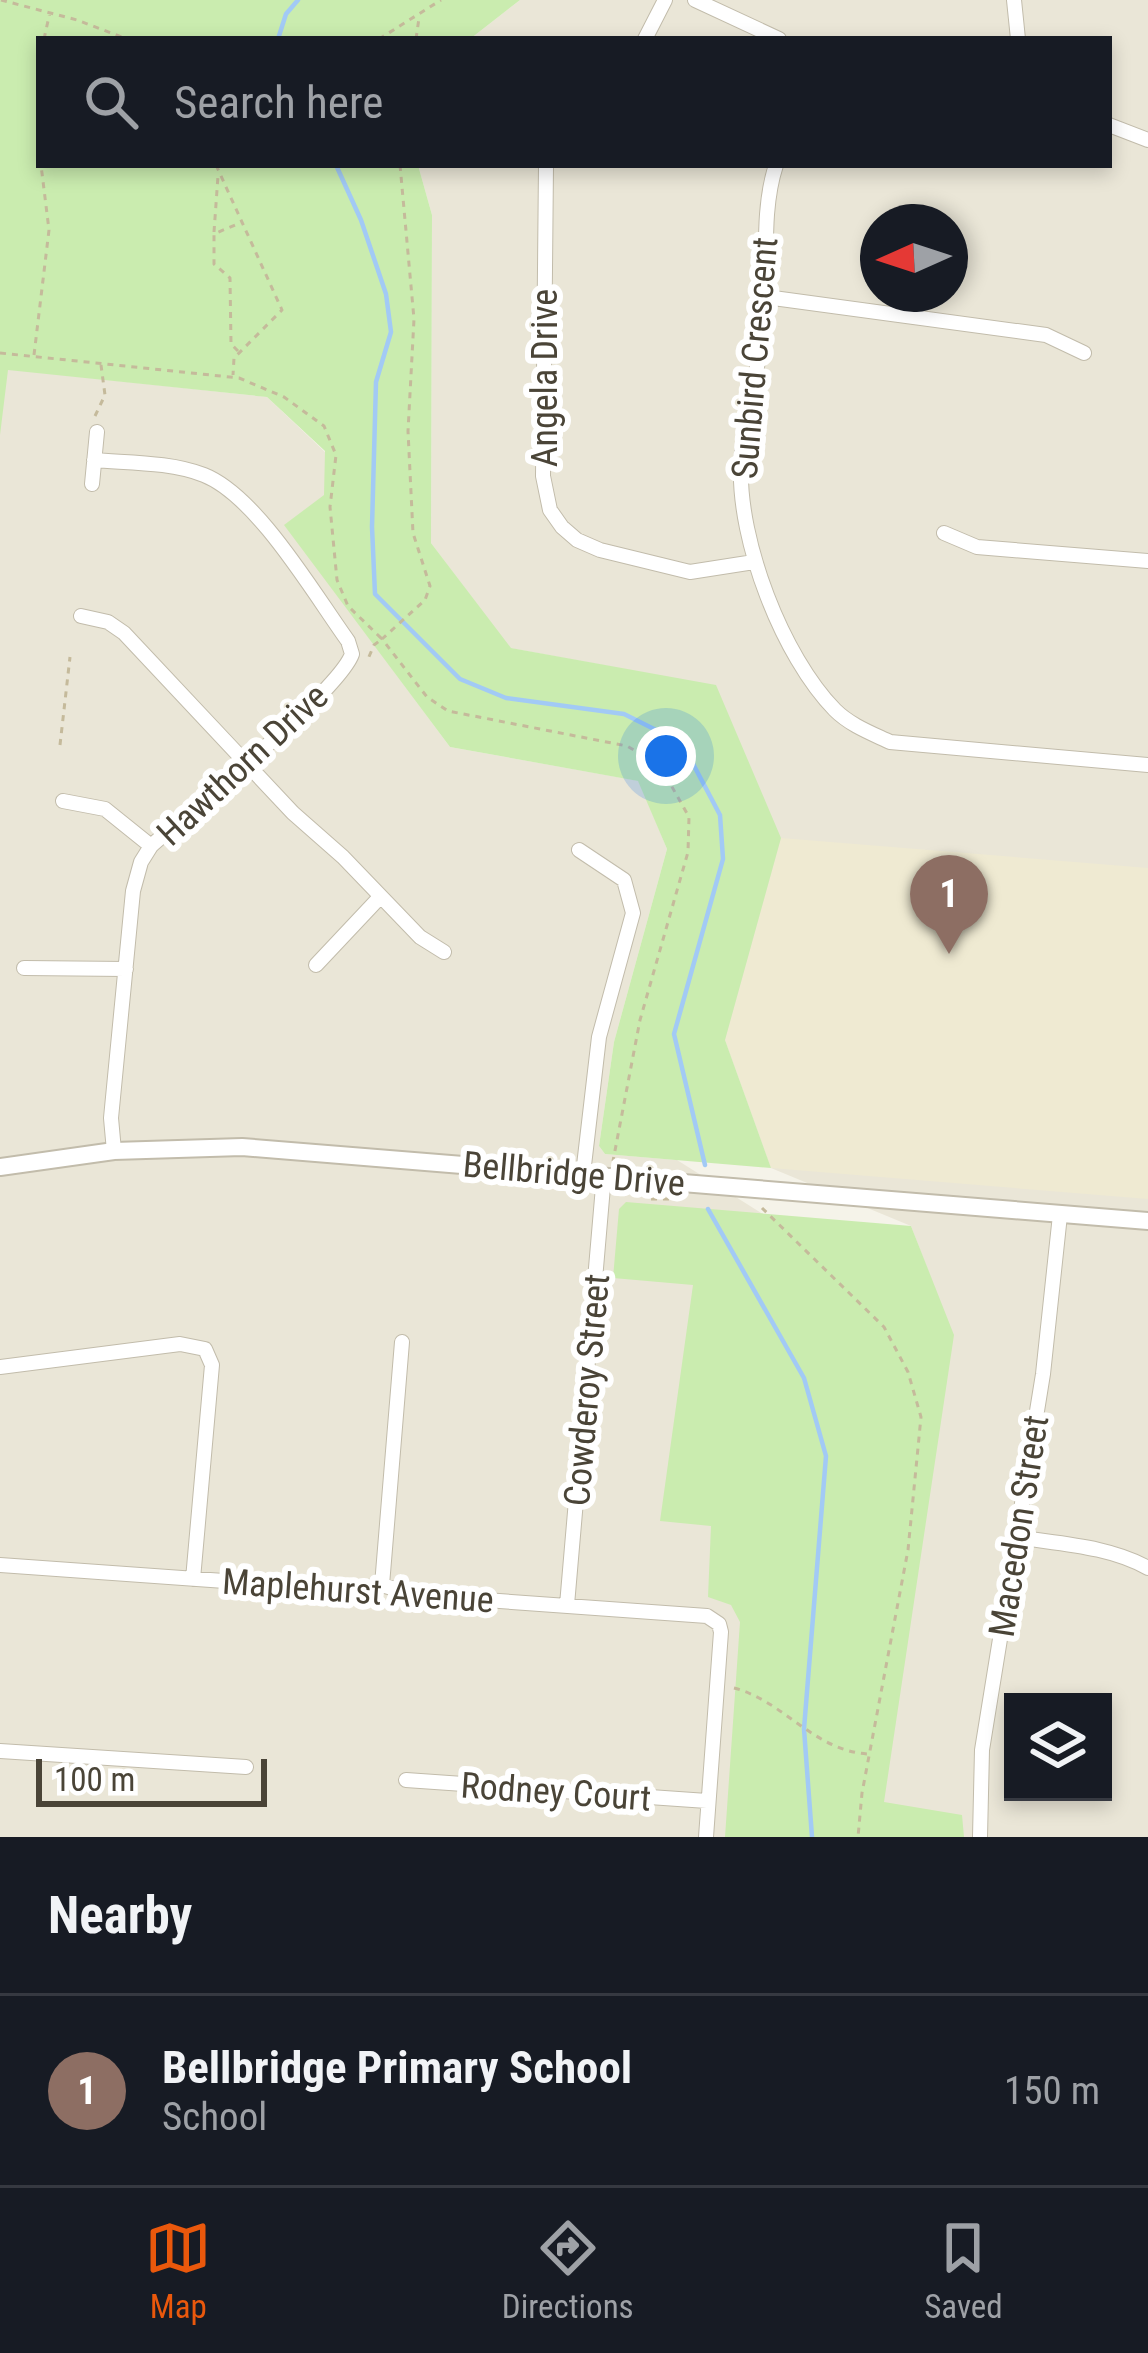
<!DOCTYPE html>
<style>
:root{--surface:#171b24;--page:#242831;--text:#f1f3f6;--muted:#9ea1a6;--line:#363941;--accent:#ea580c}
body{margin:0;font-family:"Roboto Condensed",sans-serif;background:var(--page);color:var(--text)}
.controls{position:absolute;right:36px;bottom:36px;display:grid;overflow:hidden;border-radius:0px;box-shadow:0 6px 18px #0003}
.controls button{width:108px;height:108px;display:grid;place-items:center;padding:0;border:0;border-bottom:3px solid var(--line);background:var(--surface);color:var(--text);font:60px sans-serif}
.compass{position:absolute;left:860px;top:204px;width:108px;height:108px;border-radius:50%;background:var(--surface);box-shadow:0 6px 18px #0003;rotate:267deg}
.scale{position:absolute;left:36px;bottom:30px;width:231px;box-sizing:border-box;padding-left:12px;border:6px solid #4a4437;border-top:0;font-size:33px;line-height:42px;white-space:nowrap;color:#4a4437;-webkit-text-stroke:9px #fff;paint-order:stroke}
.you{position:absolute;left:666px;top:756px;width:42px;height:42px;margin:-30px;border:9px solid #fff;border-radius:50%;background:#1a73e8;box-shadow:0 0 0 18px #1a73e833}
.badge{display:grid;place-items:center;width:78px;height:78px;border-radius:50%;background:var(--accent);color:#fff;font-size:39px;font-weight:700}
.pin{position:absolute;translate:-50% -99px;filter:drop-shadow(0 3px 6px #0008)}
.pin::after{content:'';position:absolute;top:63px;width:42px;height:36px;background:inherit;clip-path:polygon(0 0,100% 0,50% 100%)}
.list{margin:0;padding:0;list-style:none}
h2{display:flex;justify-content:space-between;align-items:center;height:156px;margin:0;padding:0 48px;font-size:51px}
h2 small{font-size:39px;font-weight:400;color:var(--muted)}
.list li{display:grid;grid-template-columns:78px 1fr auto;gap:36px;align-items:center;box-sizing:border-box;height:192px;padding:0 48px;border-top:3px solid var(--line)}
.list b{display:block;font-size:45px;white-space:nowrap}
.list p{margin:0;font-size:39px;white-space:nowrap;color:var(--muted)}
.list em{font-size:39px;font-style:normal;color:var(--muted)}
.icon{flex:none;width:66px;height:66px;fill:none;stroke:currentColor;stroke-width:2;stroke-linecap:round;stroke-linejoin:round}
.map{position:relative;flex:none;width:1148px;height:1837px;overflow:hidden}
.search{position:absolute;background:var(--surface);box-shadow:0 6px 18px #0003;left:36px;right:36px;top:36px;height:132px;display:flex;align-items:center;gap:30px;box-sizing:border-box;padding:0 42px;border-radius:0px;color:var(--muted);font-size:45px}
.sheet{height:348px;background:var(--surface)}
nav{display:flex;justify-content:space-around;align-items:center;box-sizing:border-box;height:168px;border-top:3px solid var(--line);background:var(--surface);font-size:33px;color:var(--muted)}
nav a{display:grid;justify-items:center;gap:6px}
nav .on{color:var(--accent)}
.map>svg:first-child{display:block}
.residential{fill:#eae6d7;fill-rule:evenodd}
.education{fill:#efead2}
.green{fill:#caecaf}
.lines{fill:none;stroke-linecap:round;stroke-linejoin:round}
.stream{stroke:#a2caf5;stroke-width:4.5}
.minor-casing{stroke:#c2bcab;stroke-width:16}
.tertiary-casing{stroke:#c2bcab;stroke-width:20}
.path{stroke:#c5ba9b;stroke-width:3;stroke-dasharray:6 6;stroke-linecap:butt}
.minor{stroke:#fff;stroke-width:14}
.tertiary{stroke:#fff;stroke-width:16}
.labels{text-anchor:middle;stroke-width:12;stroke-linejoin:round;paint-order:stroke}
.street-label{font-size:36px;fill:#4a4437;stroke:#fff}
</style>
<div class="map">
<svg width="1148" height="1837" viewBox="0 0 1148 1837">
<rect width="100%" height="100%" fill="#f5f3e9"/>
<path class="residential" d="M 0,0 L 39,39 L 7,369 L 267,397 L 325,452 L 325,495 L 285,525 L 450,747 L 639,781 L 667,849 L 614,1042 L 599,1146 L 605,1154 L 677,1160 L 952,1333 L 911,1226 L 771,1168 L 725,1040 L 716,686 L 510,648 L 431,543 L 432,215 L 418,165 L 1109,165 L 1109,39 L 470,39 L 520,0 L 1148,0 L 1148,1837 L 0,1837 ZM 878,222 L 950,222 L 950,294 L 878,294 ZM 1013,1702 L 1103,1702 L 1103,1792 L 1013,1792 Z"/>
<path class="education" d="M 781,838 L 1148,868 L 1148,1199 L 771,1168 L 725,1040 Z"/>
<path class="green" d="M 0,0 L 520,0 L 470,39 L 39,39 L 39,165 L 418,165 L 432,215 L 431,543 L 511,648 L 716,685 L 781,838 L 725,1040 L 771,1168 L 605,1154 L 599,1146 L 614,1042 L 667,849 L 638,781 L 450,747 L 284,525 L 324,495 L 325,451 L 267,397 L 8,370 L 0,435 Z
M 626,1202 L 911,1226 L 954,1335 L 884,1802 L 962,1815 L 964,1837 L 725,1837 L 740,1622 L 731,1605 L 708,1597 L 711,1526 L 660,1521 L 693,1285 L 613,1278 L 619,1209 Z"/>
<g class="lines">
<path class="stream" d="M 278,39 L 286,14 L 298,0
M 336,165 L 361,220 L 386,294 L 391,332 L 376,382 L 372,527 L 375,594 L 460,679 L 506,698 L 624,714 L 682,743 L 720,815 L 723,859 L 674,1034 L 705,1165
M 708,1209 L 804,1378 L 826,1456 L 804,1729 L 812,1837"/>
<defs>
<path id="minor" d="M 695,0 L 779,39
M 1014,0 L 1018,39
M 645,39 L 665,0
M 1109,125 L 1148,140
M 546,165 L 543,476 L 550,510 L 562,527 L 577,540 L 600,550 L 690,572 L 754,562
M 776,165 C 760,214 769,270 764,321 C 760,369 743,417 741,466 C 738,540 782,656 835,710 C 850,725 871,733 890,742 L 1148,765
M 766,297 L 1046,335 L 1084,353
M 94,460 C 130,463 171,462 204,475 C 257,496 314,594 348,641 L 352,654 C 339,691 189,812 151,846 L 141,862 L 133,891 L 111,1118 L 114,1151
M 92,484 L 97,432
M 944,533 L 977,547 L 1148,561
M 81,616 L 108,622 L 124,633 L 293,813 L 343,857 L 420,937 L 444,952
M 63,801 L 105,809 L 151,846
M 579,850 L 624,880 L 633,913 L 599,1037 L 583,1174
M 316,965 L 380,897
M 24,968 L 126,969
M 0,1367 L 180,1344 L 205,1349 L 212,1365 L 193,1579
M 1016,1537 C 1060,1544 1109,1546 1148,1568
M 0,1565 L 350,1590 L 382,1585 L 415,1595 L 707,1616 L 719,1624 L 721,1632 L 706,1837
M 382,1585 L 402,1342
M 567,1605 L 604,1175
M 0,1751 L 246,1767
M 406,1780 L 707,1801
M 980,1837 L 982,1750 L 1043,1374 L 1060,1215"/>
<path id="tertiary" d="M 0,1167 L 114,1151 L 242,1147 L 1148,1221"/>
</defs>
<use href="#minor" class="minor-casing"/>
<use href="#tertiary" class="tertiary-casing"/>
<path class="path" d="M 1,0 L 77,20 L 127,39
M 44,39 L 50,12
M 379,39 L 441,0
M 416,39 L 419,18
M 216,165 L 282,310 L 234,358 L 233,375
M 400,165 L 414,319 L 408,431 L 413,533 L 430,586 L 425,600 L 382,639 L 427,697 L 448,711 L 627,746 L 644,756 L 667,778 L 689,817 L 688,852 L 640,1020 L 613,1161
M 214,232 L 218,176
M 238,351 L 231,344 L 230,278 L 214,264 L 214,234 L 242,222
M 0,353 L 239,378 L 284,397 L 324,426 L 336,455 L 330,507 L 337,580 L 348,606 L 382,639 L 374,645 L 368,659
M 34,355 L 49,230 L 41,165
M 95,416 L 105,395 L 101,365
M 60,745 L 70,657
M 651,1199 L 671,1199
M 762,1208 L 884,1327 L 908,1372 L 921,1417 L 908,1550 L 862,1793 L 858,1837
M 734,1688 C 784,1701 814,1751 868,1754"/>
<use href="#minor" class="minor"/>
<use href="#tertiary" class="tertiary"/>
</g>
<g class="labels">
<g class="street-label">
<text transform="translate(754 358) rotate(-85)" y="13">Sunbird Crescent</text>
<text transform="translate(544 378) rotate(-90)" y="13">Angela Drive</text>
<text transform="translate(242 764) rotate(-43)" y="13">Hawthorn Drive</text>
<text transform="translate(574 1173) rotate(5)" y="13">Bellbridge Drive</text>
<text transform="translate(586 1390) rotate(-85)" y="13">Cowderoy Street</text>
<text transform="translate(1018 1526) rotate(-81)" y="13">Macedon Street</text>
<text transform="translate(358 1590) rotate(4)" y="13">Maplehurst Avenue</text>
<text transform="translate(556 1791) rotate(4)" y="13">Rodney Court</text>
</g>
</g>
</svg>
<div class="controls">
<button><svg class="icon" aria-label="layers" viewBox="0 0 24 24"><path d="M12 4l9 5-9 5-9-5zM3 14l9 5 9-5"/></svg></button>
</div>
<svg class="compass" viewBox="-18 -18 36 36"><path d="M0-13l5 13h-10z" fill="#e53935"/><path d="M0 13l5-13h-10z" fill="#9ea1a6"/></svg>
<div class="scale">100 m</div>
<div class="you"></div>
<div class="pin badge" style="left:949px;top:954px;background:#8d6e63">1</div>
<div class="search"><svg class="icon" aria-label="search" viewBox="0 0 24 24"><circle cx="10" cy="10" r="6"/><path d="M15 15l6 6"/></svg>Search here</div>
</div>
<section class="sheet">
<h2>Nearby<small></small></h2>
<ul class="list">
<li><span class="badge" style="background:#8d6e63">1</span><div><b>Bellbridge Primary School</b><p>School</p></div><em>150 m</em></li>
</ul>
</section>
<nav>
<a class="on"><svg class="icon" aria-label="map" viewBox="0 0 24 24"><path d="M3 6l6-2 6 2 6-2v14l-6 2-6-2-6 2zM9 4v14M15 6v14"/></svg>Map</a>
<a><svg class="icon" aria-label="directions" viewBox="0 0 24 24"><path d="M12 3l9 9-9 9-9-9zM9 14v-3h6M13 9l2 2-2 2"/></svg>Directions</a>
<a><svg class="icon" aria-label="saved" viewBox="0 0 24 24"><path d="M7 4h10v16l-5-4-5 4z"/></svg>Saved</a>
</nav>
